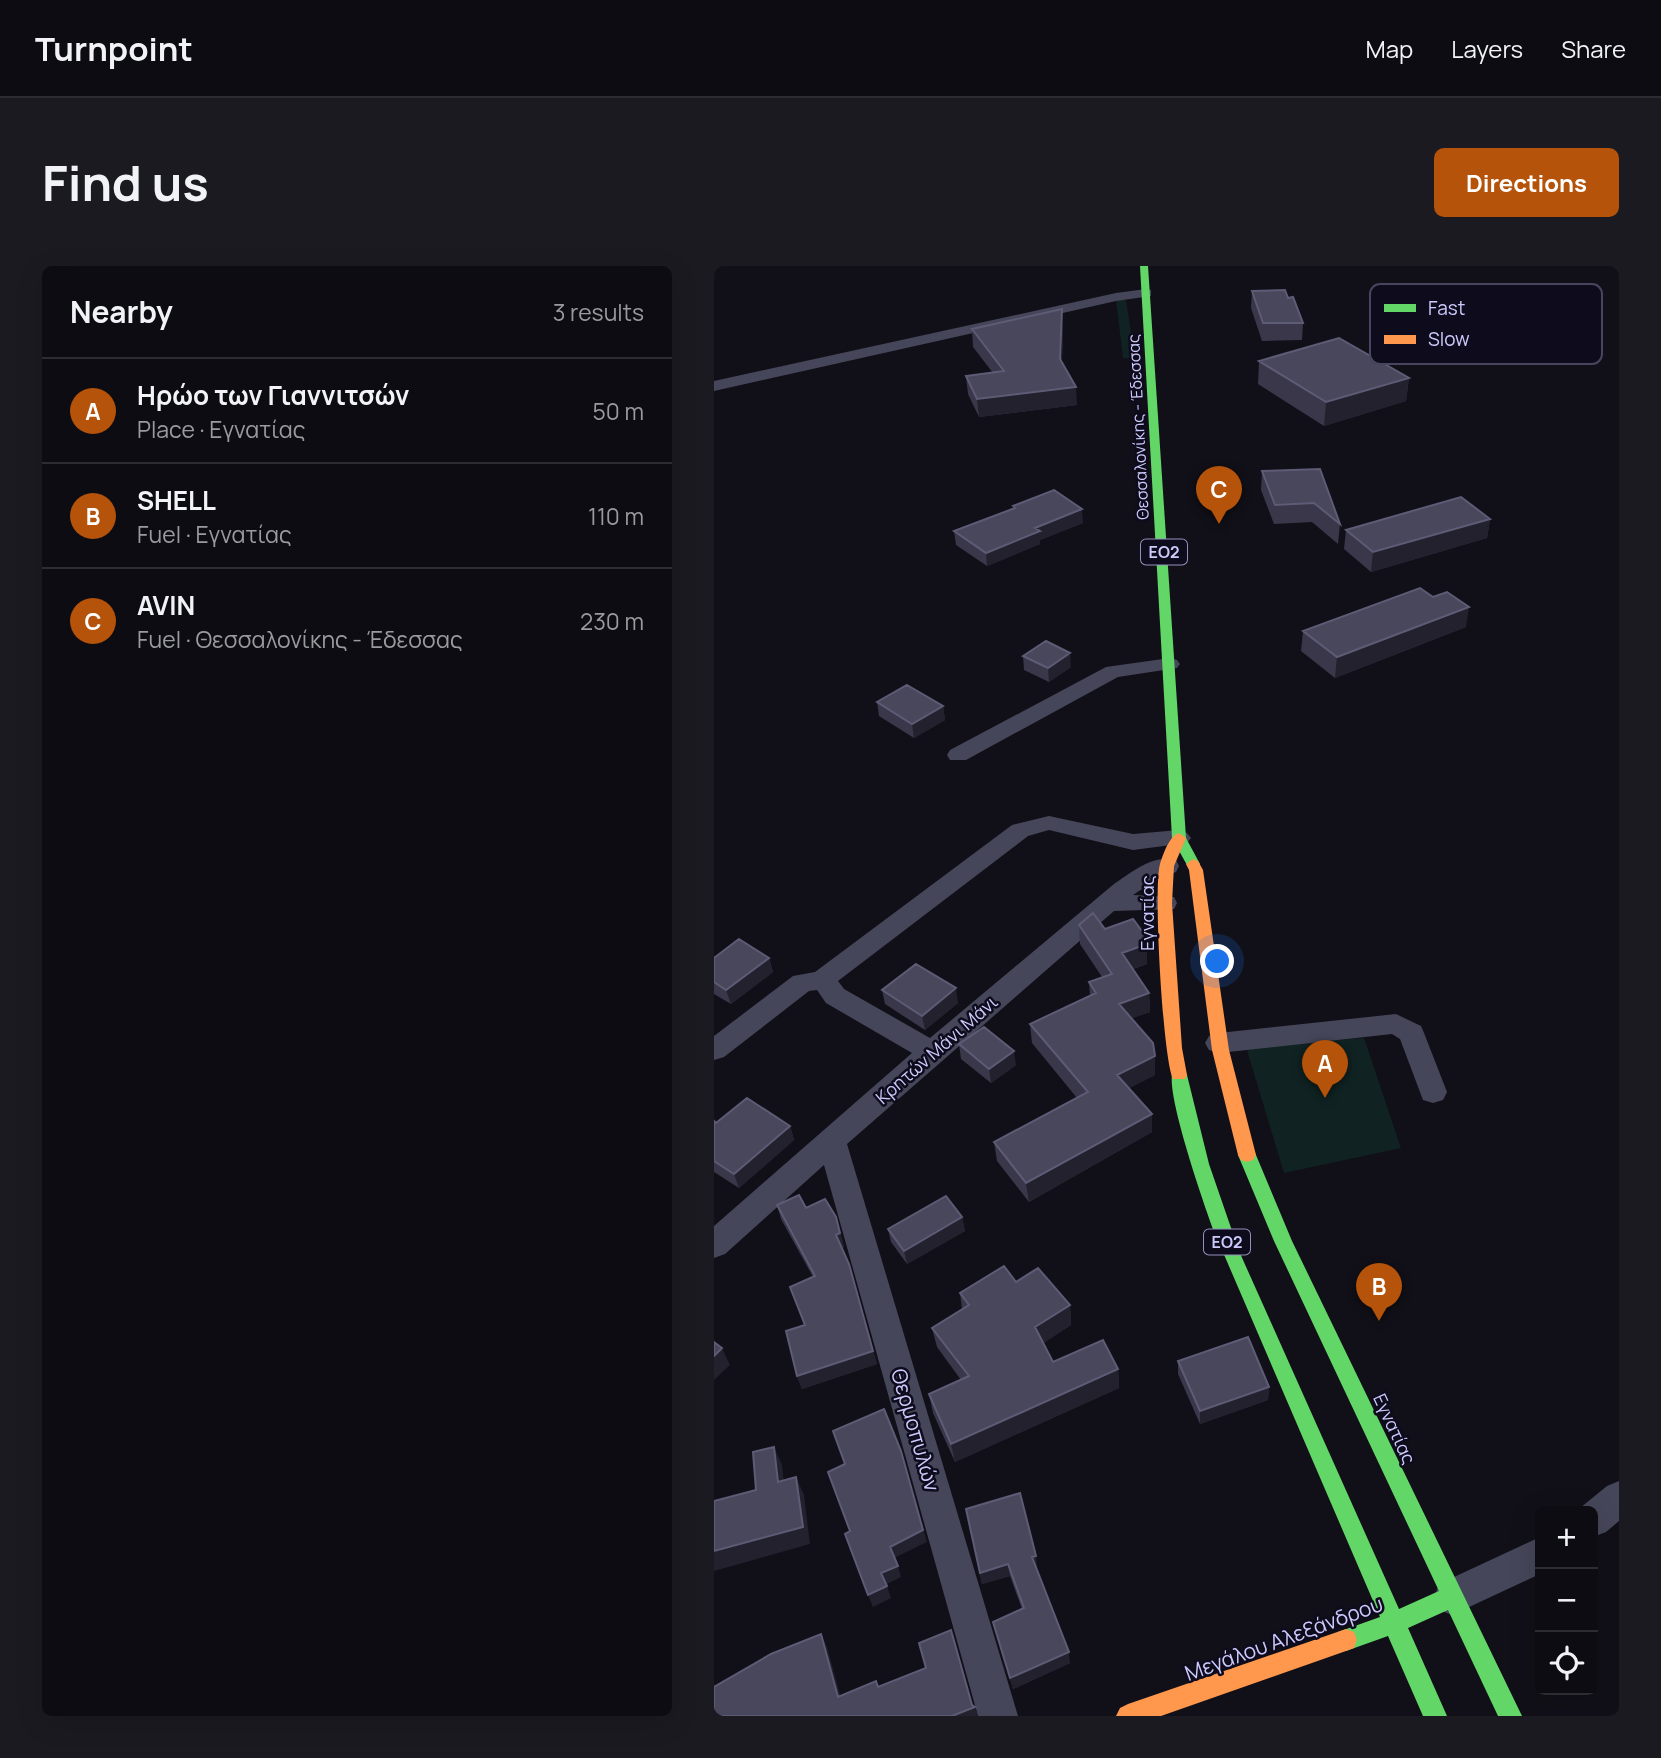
<!DOCTYPE html>
<meta charset="utf-8">
<style>
:root{--surface:#0d0c12;--page:#1b1a20;--text:#f1f3f6;--muted:#9a9b9f;--line:#2d2c32;--accent:#b45309}
body{margin:0;font-family:Manrope,sans-serif;background:var(--page);color:var(--text)}
.controls{position:absolute;right:21px;bottom:21px;display:grid;overflow:hidden;border-radius:10px;box-shadow:0 7px 28px #0002}
.controls button{width:63px;height:63px;display:grid;place-items:center;padding:0;border:0;border-bottom:2px solid var(--line);background:var(--surface);color:var(--text);font:35px sans-serif}
.you{position:absolute;left:504px;top:696px;width:24px;height:24px;margin:-18px;border:5px solid #fff;border-radius:50%;background:#1a73e8;box-shadow:0 0 0 10px #1a73e833}
.badge{display:grid;place-items:center;width:46px;height:46px;border-radius:50%;background:var(--accent);color:#fff;font-size:23px;font-weight:700}
.pin{position:absolute;translate:-50% -58px;filter:drop-shadow(0 2px 4px #0008)}
.pin::after{content:'';position:absolute;top:37px;width:24px;height:21px;background:inherit;clip-path:polygon(0 0,100% 0,50% 100%)}
.list{margin:0;padding:0;list-style:none}
h2{display:flex;justify-content:space-between;align-items:center;height:91px;margin:0;padding:0 28px;font-size:30px}
h2 small{font-size:23px;font-weight:400;color:var(--muted)}
.list li{display:grid;grid-template-columns:46px 1fr auto;gap:21px;align-items:center;box-sizing:border-box;height:105px;padding:0 28px;border-top:2px solid var(--line)}
.list b{display:block;font-size:26px;white-space:nowrap}
.list p{margin:0;font-size:23px;white-space:nowrap;color:var(--muted)}
.list em{font-size:23px;font-style:normal;color:var(--muted)}
.icon{flex:none;width:38px;height:38px;fill:none;stroke:currentColor;stroke-width:2;stroke-linecap:round;stroke-linejoin:round}
.map{position:relative;flex:none;width:905px;height:1450px;overflow:hidden;border-radius:10px}
header{display:flex;align-items:center;gap:42px;box-sizing:border-box;height:98px;padding:0 35px;background:var(--surface);border-bottom:2px solid var(--line)}
header strong{font-size:33px}
nav{display:flex;gap:38px;margin-inline-start:auto;font-size:24px}
.intro{display:flex;align-items:center;justify-content:space-between;box-sizing:border-box;height:168px;padding:0 42px}
h1{margin:0;font-size:49px}
.button{padding:18px 32px;border-radius:10px;background:var(--accent);color:#fff;font-size:24px;font-weight:700}
main{display:flex;gap:42px;padding:0 42px}
aside{flex:1;background:var(--surface);border-radius:10px;box-shadow:0 7px 28px #0002}
.map>svg:first-child{display:block}
.green{fill:#102222}
.lines{fill:none;stroke-linecap:round;stroke-linejoin:round}
.street{fill:#454659;fill-rule:evenodd}
.fast{fill:#63d668;fill-rule:evenodd}
.slow{fill:#ff974d;fill-rule:evenodd}
.wall{fill:#393749}
.shaded-wall{fill:#22212d}
.building{fill:#49475c;stroke:#5d5b75;stroke-width:2}
.labels{text-anchor:middle;stroke-width:5;stroke-linejoin:round;paint-order:stroke}
.far-street-label{font-size:16px;fill:#cccafc;stroke:#0e0c1c}
.shield{fill:#0e0c1c;stroke:#9391b9;stroke-width:2}
.shield-label{font-size:16px;font-weight:bold;fill:#cccafc}
.street-label{font-size:18px;fill:#cccafc;stroke:#0e0c1c}
.near-street-label{font-size:21px;fill:#cccafc;stroke:#0e0c1c}
.key{fill:#0e0c1c;stroke:#47455f;stroke-width:2}
.key-label{font-size:19px;fill:#cccafc}
</style>
<header>
<strong>Turnpoint</strong>
<nav><a>Map</a><a>Layers</a><a>Share</a></nav>
</header>
<div class="intro"><h1>Find us</h1><a class="button">Directions</a></div>
<main>
<aside>
<h2>Nearby<small>3 results</small></h2>
<ul class="list">
<li><span class="badge">A</span><div><b>Ηρώο των Γιαννιτσών</b><p>Place · Εγνατίας</p></div><em>50 m</em></li>
<li><span class="badge">B</span><div><b>SHELL</b><p>Fuel · Εγνατίας</p></div><em>110 m</em></li>
<li><span class="badge">C</span><div><b>AVIN</b><p>Fuel · Θεσσαλονίκης - Έδεσσας</p></div><em>230 m</em></li>
</ul>
</aside>
<div class="map">
<svg width="905" height="1450" viewBox="0 0 905 1450">
<rect width="100%" height="100%" fill="#111018"/>
<path class="green" d="M 409,33 L 412,34 L 421,92 L 409,92 L 402,34 Z
M 650,772 L 687,882 L 570,907 L 532,781 Z"/>
<g class="lines">
<path class="street" d="M 432,23 L 437,24 L 437,30 L 402,35 L 0,125 L 0,115 L 402,27 Z
M 456,392 L 463,394 L 466,398 L 463,402 L 404,411 L 252,494 L 236,494 L 233,489 L 236,484 L 392,401 Z
M 335,550 L 419,568 L 465,564 L 473,567 L 477,572 L 473,577 L 419,584 L 335,564 L 314,570 L 124,715 L 130,723 L 216,772 L 400,618 C 418,606 439,588 462,594 L 465,600 L 462,606 L 446,611 L 419,629 L 460,631 L 463,637 L 460,643 L 400,645 L 133,878 L 304,1450 L 264,1450 L 110,899 L 11,988 L 0,992 L 0,960 L 198,787 L 112,737 L 103,724 L 95,725 L 10,791 L 0,794 L 0,770 L 79,710 L 101,706 L 298,559 Z
M 682,748 L 707,760 L 710,767 L 733,826 L 729,834 L 719,837 L 709,834 L 686,773 L 678,768 L 505,787 L 495,784 L 491,777 L 495,770 L 505,767 Z
M 905,1215 L 905,1255 L 892,1266 L 879,1271 L 879,1245 L 865,1245 L 866,1242 L 893,1220 Z
M 826,1271 L 826,1308 L 738,1349 L 725,1344 L 720,1331 L 725,1318 Z"/>
<path class="fast" d="M 426,0 L 434,0 L 472,572 L 486,598 L 479,603 L 474,601 L 458,572 Z
M 465,803 L 471,805 L 473,809 L 495,898 L 525,985 L 685,1343 L 725,1325 L 560,975 L 524,889 L 527,884 L 533,882 L 539,884 L 542,889 L 578,975 L 808,1450 L 784,1450 L 734,1344 L 694,1362 L 733,1450 L 709,1450 L 674,1370 L 632,1385 L 624,1382 L 621,1374 L 624,1366 L 666,1351 L 499,963 C 490,938 450,824 459,805 Z"/>
<path class="slow" d="M 465,567 L 472,572 L 460,600 L 458,637 L 468,782 L 473,809 L 471,813 L 459,813 C 449,793 439,622 446,598 C 449,589 455,570 465,567 Z
M 479,593 L 484,595 L 489,604 L 515,784 L 542,889 L 539,894 L 533,896 L 527,894 L 524,889 L 498,784 L 475,604 L 472,598 Z
M 632,1363 L 640,1366 L 643,1374 L 640,1382 L 632,1385 L 447,1450 L 402,1450 L 406,1442 L 414,1438 Z"/>
</g>
<path class="wall" d="M 538,25 L 574,32 L 589,57 L 588,74 L 548,75 L 537,42 Z
M 349,60 L 348,95 L 363,139 L 265,151 L 254,128 L 252,110 L 279,107 L 259,81 L 258,63 Z
M 545,95 L 695,112 L 692,135 L 610,160 L 544,118 Z
M 606,203 L 626,258 L 624,278 L 598,256 L 560,258 L 547,224 L 548,205 Z
M 299,240 L 369,257 L 326,274 L 326,278 L 273,300 L 242,279 L 240,265 L 299,243 Z
M 776,253 L 773,272 L 657,306 L 630,283 L 632,264 Z
M 719,331 L 752,361 L 621,412 L 587,385 L 589,365 Z
M 309,390 L 357,401 L 335,416 L 310,404 Z
M 163,436 L 229,440 L 231,454 L 200,472 L 165,450 Z
M 365,659 L 391,663 L 433,698 L 419,703 L 435,727 L 436,746 L 418,752 L 441,790 L 441,809 L 415,822 L 438,848 L 438,866 L 315,936 L 283,895 L 280,876 L 363,832 L 318,777 L 316,758 L 376,730 L 375,716 L 388,711 L 366,678 Z
M 0,692 L 55,692 L 59,706 L 17,738 L 0,728 Z
M 168,724 L 244,737 L 211,764 L 171,738 Z
M 245,778 L 302,799 L 277,817 L 247,793 Z
M 0,855 L 2,857 L 76,860 L 80,874 L 25,922 L 0,906 Z
M 63,939 L 92,942 L 122,951 L 130,981 L 128,982 L 163,1098 L 88,1123 L 83,1110 L 90,1059 L 76,1021 L 99,1011 L 67,953 Z
M 248,951 L 251,965 L 193,998 L 177,976 L 174,963 Z
M 302,1016 L 356,1039 L 357,1059 L 329,1077 L 339,1096 L 404,1103 L 405,1122 L 241,1196 L 219,1147 L 215,1128 L 247,1114 L 223,1081 L 218,1062 L 248,1043 L 246,1027 Z
M 464,1095 L 555,1121 L 554,1134 L 486,1158 L 464,1108 Z
M 252,1243 L 323,1302 L 322,1302 L 356,1397 L 299,1423 L 279,1356 L 308,1343 L 296,1310 L 268,1318 Z"/>
<path class="shaded-wall" d="M 348,43 L 349,60 L 347,111 L 346,93 Z
M 695,112 L 692,135 L 610,160 L 612,136 Z
M 362,121 L 363,139 L 265,151 L 263,133 Z
M 368,243 L 369,257 L 326,274 L 326,278 L 273,300 L 272,287 L 321,262 Z
M 776,253 L 773,272 L 657,306 L 659,286 Z
M 755,341 L 752,361 L 621,412 L 623,391 Z
M 356,387 L 357,401 L 335,416 L 334,402 Z
M 229,440 L 231,454 L 200,472 L 198,458 Z
M 433,678 L 433,698 L 408,706 L 408,687 Z
M 55,692 L 59,706 L 17,738 L 12,724 Z
M 242,722 L 244,737 L 211,764 L 208,750 Z
M 435,727 L 436,746 L 405,757 L 405,738 Z
M 300,785 L 302,799 L 277,817 L 275,803 Z
M 441,790 L 441,809 L 404,828 L 403,809 Z
M 438,848 L 438,866 L 315,936 L 312,917 Z
M 76,860 L 80,874 L 25,922 L 20,908 Z
M 248,951 L 251,965 L 193,998 L 190,985 Z
M 126,967 L 130,981 L 126,983 L 122,969 Z
M 135,998 L 163,1098 L 88,1123 L 83,1110 Z
M 356,1039 L 357,1059 L 324,1081 L 321,1061 Z
M 8,1082 L 16,1099 L 0,1114 L 0,1090 Z
M 404,1103 L 405,1122 L 241,1196 L 237,1178 Z
M 555,1121 L 554,1134 L 486,1158 L 486,1145 Z
M 60,1181 L 68,1199 L 72,1234 L 64,1216 Z
M 187,1185 L 213,1276 L 180,1292 L 176,1281 Z
M 82,1211 L 90,1229 L 96,1278 L 0,1305 L 0,1285 Z
M 322,1290 L 323,1302 L 320,1303 L 318,1291 Z
M 294,1298 L 296,1310 L 268,1318 L 266,1307 Z
M 184,1300 L 187,1311 L 171,1319 L 167,1307 Z
M 173,1320 L 177,1332 L 159,1341 L 154,1329 Z
M 107,1368 L 113,1381 L 130,1443 L 124,1431 Z
M 355,1386 L 356,1397 L 299,1423 L 296,1412 Z
M 261,1441 L 264,1450 L 238,1450 L 259,1442 Z"/>
<path class="building" d="M 571,24 L 574,32 L 579,31 L 589,57 L 549,57 L 538,25 Z
M 348,43 L 346,93 L 362,121 L 263,133 L 252,110 L 290,105 L 258,63 Z
M 625,72 L 695,112 L 612,136 L 545,95 Z
M 606,203 L 626,258 L 600,237 L 561,239 L 548,205 Z
M 340,224 L 368,243 L 321,262 L 326,265 L 272,287 L 240,265 L 301,242 L 299,240 Z
M 747,231 L 776,253 L 659,286 L 632,264 Z
M 706,322 L 719,331 L 733,326 L 755,341 L 623,391 L 589,365 Z
M 332,375 L 356,387 L 334,402 L 309,390 Z
M 193,419 L 229,440 L 198,458 L 163,436 Z
M 379,647 L 391,663 L 419,653 L 433,672 L 433,678 L 408,687 L 435,727 L 405,738 L 439,777 L 441,790 L 403,809 L 438,848 L 312,917 L 280,876 L 374,826 L 316,758 L 382,727 L 375,716 L 398,708 L 365,659 Z
M 25,673 L 55,692 L 12,724 L 0,716 L 0,692 Z
M 202,698 L 242,722 L 208,750 L 168,724 Z
M 270,761 L 300,785 L 275,803 L 245,778 Z
M 33,832 L 76,860 L 20,908 L 0,895 L 0,855 L 2,857 Z
M 85,929 L 92,942 L 111,933 L 122,951 L 126,967 L 122,969 L 135,998 L 159,1085 L 83,1110 L 72,1065 L 91,1059 L 76,1021 L 101,1010 L 63,939 Z
M 232,930 L 248,951 L 190,985 L 174,963 Z
M 290,1000 L 302,1016 L 324,1002 L 356,1039 L 321,1061 L 339,1096 L 389,1074 L 404,1103 L 237,1178 L 215,1128 L 255,1110 L 218,1062 L 255,1039 L 246,1027 Z
M 534,1071 L 555,1121 L 486,1145 L 464,1095 Z
M 0,1076 L 8,1082 L 0,1090 Z
M 170,1143 L 187,1185 L 209,1264 L 176,1281 L 184,1300 L 167,1307 L 173,1320 L 154,1329 L 131,1268 L 136,1265 L 114,1206 L 131,1198 L 119,1165 Z
M 60,1181 L 64,1216 L 82,1211 L 89,1261 L 0,1285 L 0,1235 L 42,1224 L 39,1186 Z
M 306,1227 L 322,1290 L 318,1291 L 355,1386 L 296,1412 L 279,1356 L 310,1342 L 294,1298 L 266,1307 L 252,1243 Z
M 237,1364 L 258,1439 L 261,1441 L 238,1450 L 0,1450 L 0,1421 L 57,1388 L 107,1368 L 124,1431 L 162,1415 L 164,1421 L 212,1402 L 205,1377 Z"/>
<g class="labels">
<g class="far-street-label">
<text transform="translate(424 161) rotate(-93)" y="6">Θεσσαλονίκης - Έδεσσας</text>
</g>
<g class="shield">
<rect x="427" y="273.5" width="46" height="25" rx="5"/>
<rect x="490" y="963.5" width="46" height="25" rx="5"/>
</g>
<g class="shield-label">
<text x="450" y="292">ΕΟ2</text>
<text x="513" y="982">ΕΟ2</text>
</g>
<g class="street-label">
<text transform="translate(434 647) rotate(-90)" y="6">Εγνατίας</text>
<text transform="translate(223 784) rotate(-41)" y="6">Κρητών Μάνι Μάνι</text>
<text transform="translate(680 1163) rotate(65)" y="6">Εγνατίας</text>
</g>
<g class="near-street-label">
<text transform="translate(201 1164) rotate(74)" y="7">Θερμοπυλών</text>
<text transform="translate(570 1373) rotate(-20)" y="7">Μεγάλου Αλεξάνδρου</text>
</g>
</g>
<rect x="656" y="18" width="232" height="80" rx="10" class="key"/>
<rect x="670" y="38" width="32" height="8" fill="#63d668"/>
<rect x="670" y="69" width="32" height="9" fill="#ff974d"/>
<g class="key-label">
<text x="714" y="49">Fast</text>
<text x="714" y="80">Slow</text>
</g>
</svg>
<div class="controls">
<button>+</button>
<button>−</button>
<button><svg class="icon" aria-label="locate" viewBox="0 0 24 24"><circle cx="12" cy="12" r="6"/><path d="M12 2v4M12 18v4M2 12h4M18 12h4"/></svg></button>
</div>
<div class="you"></div>
<div class="pin badge" style="left:611px;top:832px">A</div>
<div class="pin badge" style="left:665px;top:1055px">B</div>
<div class="pin badge" style="left:505px;top:258px">C</div>
</div>
</main>
